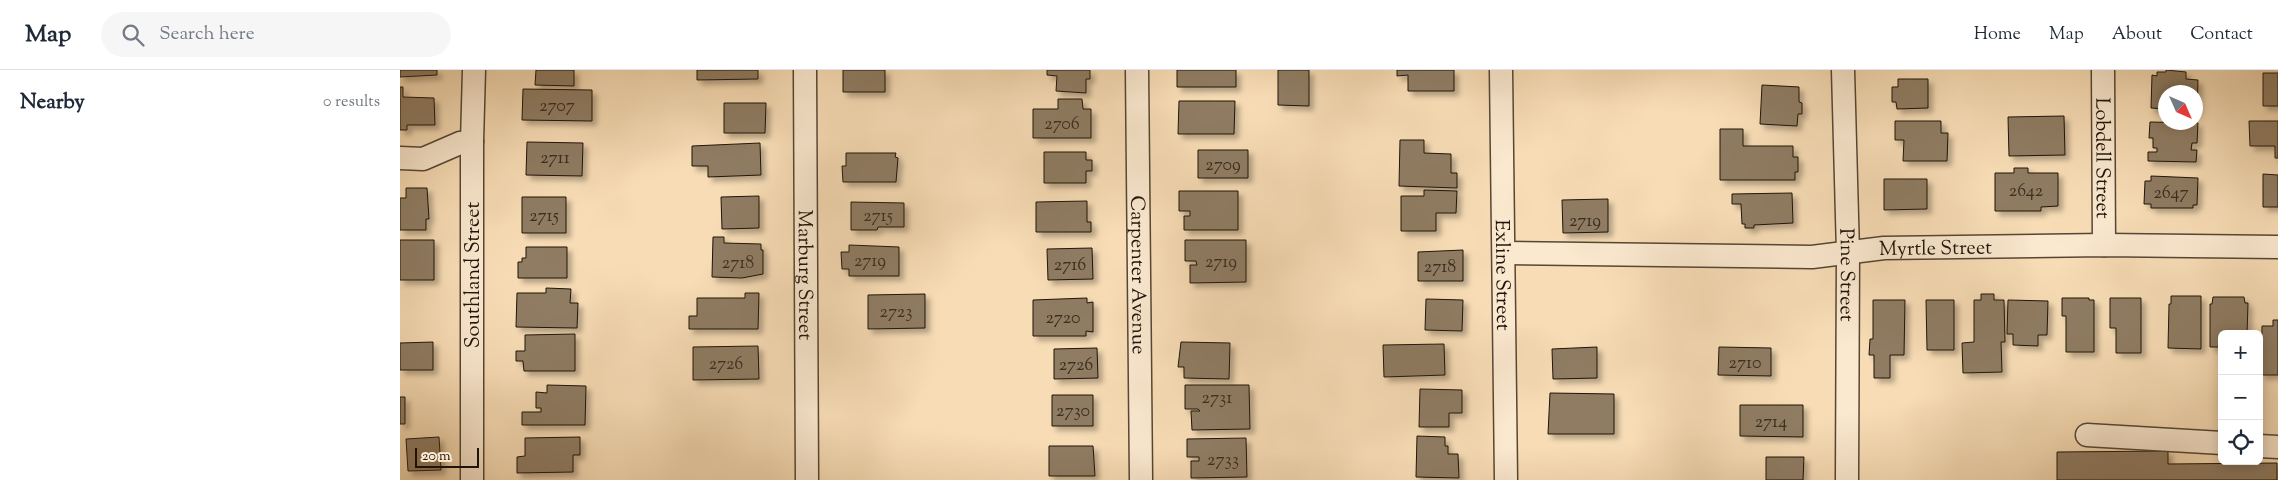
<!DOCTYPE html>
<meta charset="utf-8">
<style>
:root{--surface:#fff;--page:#f6f6f7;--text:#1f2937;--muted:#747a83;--line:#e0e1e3}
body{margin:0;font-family:"Sorts Mill Goudy",serif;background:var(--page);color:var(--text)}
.controls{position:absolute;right:15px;bottom:15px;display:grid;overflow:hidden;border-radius:8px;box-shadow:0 2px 12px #0003}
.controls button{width:45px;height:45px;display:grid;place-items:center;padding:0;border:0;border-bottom:1px solid var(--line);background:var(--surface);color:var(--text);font:25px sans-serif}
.compass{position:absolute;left:1758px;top:15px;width:45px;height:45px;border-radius:50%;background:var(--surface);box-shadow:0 2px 12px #0003;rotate:135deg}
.scale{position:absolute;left:15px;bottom:12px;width:64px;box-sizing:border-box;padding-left:5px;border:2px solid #1f140a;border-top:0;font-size:14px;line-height:18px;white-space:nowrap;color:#1f140a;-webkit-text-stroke:4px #fae8cf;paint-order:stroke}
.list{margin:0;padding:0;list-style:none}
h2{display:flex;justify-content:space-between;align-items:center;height:65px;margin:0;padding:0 20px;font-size:21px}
h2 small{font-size:16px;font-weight:400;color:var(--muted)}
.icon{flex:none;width:28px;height:28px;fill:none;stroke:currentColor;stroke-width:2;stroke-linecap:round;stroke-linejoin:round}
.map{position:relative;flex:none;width:1878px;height:410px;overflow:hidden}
header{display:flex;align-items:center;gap:30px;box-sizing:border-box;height:70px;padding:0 25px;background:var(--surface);border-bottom:1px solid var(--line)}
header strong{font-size:24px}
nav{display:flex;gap:28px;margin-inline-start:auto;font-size:18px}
.search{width:350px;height:45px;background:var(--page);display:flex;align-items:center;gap:12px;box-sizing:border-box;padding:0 18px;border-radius:28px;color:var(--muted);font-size:19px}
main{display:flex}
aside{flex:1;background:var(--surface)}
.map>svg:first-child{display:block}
.building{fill:#8f7c63;stroke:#1f140a;filter:url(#shadow)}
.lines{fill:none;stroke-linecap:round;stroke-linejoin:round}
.minor-casing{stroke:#554635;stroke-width:25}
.minor{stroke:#fae8cf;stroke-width:22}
.labels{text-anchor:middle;stroke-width:4;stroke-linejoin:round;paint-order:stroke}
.number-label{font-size:18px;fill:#3b2e20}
.street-label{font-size:20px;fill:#1f140a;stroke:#fae8cf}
</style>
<header>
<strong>Map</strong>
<div class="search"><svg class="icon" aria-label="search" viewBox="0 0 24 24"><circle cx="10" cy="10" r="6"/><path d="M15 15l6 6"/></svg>Search here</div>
<nav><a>Home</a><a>Map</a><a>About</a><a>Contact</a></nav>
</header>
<main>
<aside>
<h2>Nearby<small>0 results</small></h2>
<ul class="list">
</ul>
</aside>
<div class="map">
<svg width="1878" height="410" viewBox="0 0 1878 410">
<defs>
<filter id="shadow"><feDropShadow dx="4.5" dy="4.5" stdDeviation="2.5" flood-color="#0004"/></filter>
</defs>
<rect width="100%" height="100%" fill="#f7dcb5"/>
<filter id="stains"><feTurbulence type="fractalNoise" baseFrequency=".004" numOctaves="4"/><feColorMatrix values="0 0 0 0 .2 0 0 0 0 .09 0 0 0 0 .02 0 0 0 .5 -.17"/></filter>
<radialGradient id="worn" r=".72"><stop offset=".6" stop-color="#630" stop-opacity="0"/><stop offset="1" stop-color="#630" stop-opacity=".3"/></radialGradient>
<path class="building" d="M 0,0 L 37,0 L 37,5 L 0,7 Z
M 136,0 L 174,0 L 174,16 L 135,15 Z
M 297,0 L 358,0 L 358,9 L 297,10 Z
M 443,0 L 485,0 L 485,22 L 443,22 Z
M 647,0 L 690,0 L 690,9 L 686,9 L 686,23 L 656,21 L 657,6 L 647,5 Z
M 777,0 L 836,0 L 836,17 L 777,17 Z
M 878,0 L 909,0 L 909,36 L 878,35 Z
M 997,0 L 1054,0 L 1054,21 L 1008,21 L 1008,5 L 997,6 Z
M 1766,0 L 1786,2 L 1786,9 L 1798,10 L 1797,41 L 1796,41 L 1796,22 L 1766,22 L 1766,39 L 1751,38 L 1752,5 L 1757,6 L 1757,2 L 1766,2 Z
M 1863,3 L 1878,3 L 1878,36 L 1863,36 Z
M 1498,9 L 1528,9 L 1528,38 L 1497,39 L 1496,32 L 1492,32 L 1492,17 L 1498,17 Z
M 1362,15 L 1399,17 L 1399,32 L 1402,33 L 1402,44 L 1398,44 L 1397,56 L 1360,54 Z
M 0,17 L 3,17 L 3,27 L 34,28 L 35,55 L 7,55 L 7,60 L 0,60 Z
M 123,19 L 192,20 L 192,51 L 122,50 Z
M 658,29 L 682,29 L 683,39 L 691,39 L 691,68 L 633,68 L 633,39 L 658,39 Z
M 779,31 L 835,31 L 834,64 L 778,64 Z
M 324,33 L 366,33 L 365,63 L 324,63 Z
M 1664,46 L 1665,85 L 1609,86 L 1608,47 Z
M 1495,51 L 1541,51 L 1541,63 L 1548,63 L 1547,91 L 1503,91 L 1504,70 L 1495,70 Z
M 1849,51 L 1878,51 L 1878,88 L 1875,88 L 1875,76 L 1850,76 Z
M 1750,52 L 1798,53 L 1797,73 L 1792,73 L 1791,80 L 1797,80 L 1796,92 L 1748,91 L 1748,82 L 1757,82 L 1757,78 L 1753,78 L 1753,68 L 1749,68 Z
M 1320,59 L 1343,59 L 1343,76 L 1393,76 L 1393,87 L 1398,87 L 1398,102 L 1395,102 L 1395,110 L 1320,110 Z
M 1000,70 L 1024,70 L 1024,83 L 1051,84 L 1051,103 L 1057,103 L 1057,118 L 999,116 Z
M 127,72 L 183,73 L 182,106 L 126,105 Z
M 360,73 L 361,105 L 308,107 L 308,96 L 292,96 L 292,76 Z
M 798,80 L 848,80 L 848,108 L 798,108 Z
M 644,82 L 686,82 L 686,90 L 692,90 L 692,101 L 686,101 L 686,113 L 644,113 Z
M 446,83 L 496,83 L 495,87 L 498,88 L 496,112 L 443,112 L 442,96 L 446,96 Z
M 1614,98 L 1628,98 L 1628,103 L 1658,103 L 1658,136 L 1641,137 L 1641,141 L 1595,141 L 1595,103 L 1614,103 Z
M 1863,104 L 1878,105 L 1878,137 L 1863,137 Z
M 1751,106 L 1798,108 L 1797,135 L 1793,135 L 1793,138 L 1751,138 L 1751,134 L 1744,134 L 1745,111 L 1751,111 Z
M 1484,109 L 1527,109 L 1527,139 L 1484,140 Z
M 6,118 L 27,118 L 29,149 L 26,149 L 26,160 L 0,160 L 0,128 L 6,128 Z
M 1024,120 L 1057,121 L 1056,143 L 1036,143 L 1036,161 L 1001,161 L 1001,126 L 1024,126 Z
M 779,121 L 838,121 L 838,160 L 784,160 L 784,146 L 790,146 L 790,141 L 779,141 Z
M 1392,123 L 1393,153 L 1354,155 L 1354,158 L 1345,158 L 1345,154 L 1342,154 L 1341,134 L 1332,134 L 1332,124 Z
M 359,126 L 359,158 L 322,159 L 321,127 Z
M 122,127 L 166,127 L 166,163 L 122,163 Z
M 1208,129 L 1208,162 L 1163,163 L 1162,130 Z
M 687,131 L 687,152 L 691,152 L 691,162 L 636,162 L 636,132 Z
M 451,132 L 504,133 L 504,157 L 478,157 L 477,160 L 451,160 Z
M 313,167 L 324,167 L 324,173 L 361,174 L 361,180 L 363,180 L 363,204 L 342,208 L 312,207 Z
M 0,170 L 34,170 L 34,210 L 0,210 Z
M 785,170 L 846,170 L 846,212 L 790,213 L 790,195 L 797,195 L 796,191 L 785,191 Z
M 449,175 L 499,177 L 499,206 L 449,206 L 449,199 L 442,199 L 441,182 L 449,182 Z
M 126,177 L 167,177 L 167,208 L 118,208 L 118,192 L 122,192 L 122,188 L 126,188 Z
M 692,178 L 693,209 L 648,210 L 647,179 Z
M 1063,180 L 1063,211 L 1018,211 L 1018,182 Z
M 146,218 L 171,219 L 170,233 L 178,233 L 177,258 L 116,257 L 117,223 L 146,223 Z
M 345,223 L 359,223 L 358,259 L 289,259 L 289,246 L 297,246 L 297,228 L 345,228 Z
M 525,224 L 525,258 L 468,259 L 468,225 Z
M 1581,224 L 1594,224 L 1594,230 L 1604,230 L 1605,272 L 1601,272 L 1602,302 L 1563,303 L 1562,273 L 1574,272 L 1574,230 L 1581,230 Z
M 1771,226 L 1801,226 L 1801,279 L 1768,278 L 1769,234 L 1771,234 Z
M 1813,227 L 1844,227 L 1845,233 L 1848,233 L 1847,264 L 1822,264 L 1822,277 L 1810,277 L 1810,234 L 1812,234 Z
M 687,228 L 687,233 L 693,232 L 693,262 L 686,261 L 686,266 L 633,266 L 633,230 Z
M 1662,228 L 1689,228 L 1689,230 L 1694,230 L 1694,282 L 1666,282 L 1666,246 L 1662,246 Z
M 1710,228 L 1741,228 L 1741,283 L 1716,283 L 1716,258 L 1710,258 Z
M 1026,229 L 1063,230 L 1062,261 L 1025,260 Z
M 1473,230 L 1505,230 L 1504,285 L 1490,285 L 1490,308 L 1474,308 L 1474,285 L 1469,285 L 1470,269 L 1473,269 Z
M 1526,230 L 1554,230 L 1554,280 L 1527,280 Z
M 1608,230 L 1648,231 L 1647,265 L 1638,265 L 1638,276 L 1613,275 L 1613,264 L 1607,264 Z
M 1873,250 L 1878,250 L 1878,305 L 1861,305 L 1862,256 L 1873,256 Z
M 175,264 L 175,301 L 124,301 L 123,291 L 116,291 L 116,281 L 125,281 L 125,265 Z
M 33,272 L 33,300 L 0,300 L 0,273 Z
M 781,272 L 830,273 L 829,309 L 784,308 L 784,297 L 778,297 Z
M 1044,274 L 1045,305 L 984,307 L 983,275 Z
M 358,276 L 359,309 L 293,310 L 293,277 Z
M 1197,277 L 1197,308 L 1153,309 L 1152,279 Z
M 1319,277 L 1371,278 L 1371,306 L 1318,305 Z
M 697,278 L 698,308 L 654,309 L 654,279 Z
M 147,315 L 186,316 L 185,355 L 122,355 L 122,342 L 141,342 L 141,338 L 136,338 L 136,322 L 147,323 Z
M 785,315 L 849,315 L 850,359 L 792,360 L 791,341 L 800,341 L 798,339 L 785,339 Z
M 1020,319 L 1062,320 L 1062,343 L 1049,343 L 1049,357 L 1019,357 Z
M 1150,323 L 1214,324 L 1214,364 L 1148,364 Z
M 652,325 L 693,325 L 693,356 L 652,356 Z
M 0,327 L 5,327 L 5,354 L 0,354 Z
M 1340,335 L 1403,335 L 1403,367 L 1340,366 Z
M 1017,366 L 1045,367 L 1045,376 L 1048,376 L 1048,384 L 1058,384 L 1059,408 L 1016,407 Z
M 39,367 L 41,400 L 8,401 L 6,369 Z
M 180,367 L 180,385 L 173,385 L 173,402 L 117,403 L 117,387 L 125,386 L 125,368 Z
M 846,368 L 847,407 L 791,408 L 791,391 L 799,391 L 799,387 L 787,387 L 787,369 Z
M 649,376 L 693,376 L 695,406 L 649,406 Z
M 1768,381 L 1768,394 L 1877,393 L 1877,410 L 1657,410 L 1657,382 Z
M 1366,387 L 1404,387 L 1403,410 L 1366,410 Z"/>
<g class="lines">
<defs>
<g id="minor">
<path id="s1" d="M 405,0 L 407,410"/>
<path id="s2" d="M 737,0 L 741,410"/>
<path id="s3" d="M 1101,0 L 1106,410"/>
<path id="s4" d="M 1443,0 L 1448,183 L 1447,410"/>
<path id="s5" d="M 1703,0 L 1704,175"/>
<path d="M 0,88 L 23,89 L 60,73 L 72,72"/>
<path id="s6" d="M 1104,183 L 1412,187 L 1484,178 L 1704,175 L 1878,177"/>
<path d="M 1687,365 L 1822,373"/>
<path d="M 1859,376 L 1878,377"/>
<path d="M 72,410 L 72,72 L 74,0"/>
</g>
</defs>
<use href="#minor" class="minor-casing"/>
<use href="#minor" class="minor"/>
</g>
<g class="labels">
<g class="number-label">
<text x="157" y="41">2707</text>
<text x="662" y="59">2706</text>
<text x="155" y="93">2711</text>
<text x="823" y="100">2709</text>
<text x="1626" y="126">2642</text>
<text x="1771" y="128">2647</text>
<text x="144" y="151">2715</text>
<text x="478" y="151">2715</text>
<text x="1185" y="156">2719</text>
<text x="470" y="196">2719</text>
<text x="821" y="197">2719</text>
<text x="338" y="198">2718</text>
<text x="670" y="200">2716</text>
<text x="1040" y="202">2718</text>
<text x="496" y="247">2723</text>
<text x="663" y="253">2720</text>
<text x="1345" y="298">2710</text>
<text x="326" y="299">2726</text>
<text x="676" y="300">2726</text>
<text x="817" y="333">2731</text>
<text x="673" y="346">2730</text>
<text x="1371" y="357">2714</text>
<text x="823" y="395">2733</text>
</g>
<g class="street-label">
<text dy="7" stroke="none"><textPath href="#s5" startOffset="88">Lobdell Street</textPath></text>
<text dy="7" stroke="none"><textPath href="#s6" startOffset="432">Myrtle Street</textPath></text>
<text transform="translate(72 205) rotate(-90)" y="7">Southland Street</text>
<text dy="7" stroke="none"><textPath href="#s1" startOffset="205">Marburg Street</textPath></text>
<text dy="7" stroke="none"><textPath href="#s2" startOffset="205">Carpenter Avenue</textPath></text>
<text dy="7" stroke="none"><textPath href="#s3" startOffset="205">Exline Street</textPath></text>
<text dy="7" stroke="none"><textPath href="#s4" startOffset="205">Pine Street</textPath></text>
</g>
</g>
<rect width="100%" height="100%" filter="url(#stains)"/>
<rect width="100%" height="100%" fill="url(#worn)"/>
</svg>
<div class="controls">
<button>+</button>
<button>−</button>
<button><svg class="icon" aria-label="locate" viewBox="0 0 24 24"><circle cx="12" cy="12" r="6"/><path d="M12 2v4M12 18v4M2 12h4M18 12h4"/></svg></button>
</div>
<svg class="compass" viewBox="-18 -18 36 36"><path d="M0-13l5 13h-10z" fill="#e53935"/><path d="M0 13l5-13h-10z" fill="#747a83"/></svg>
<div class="scale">20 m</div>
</div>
</main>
